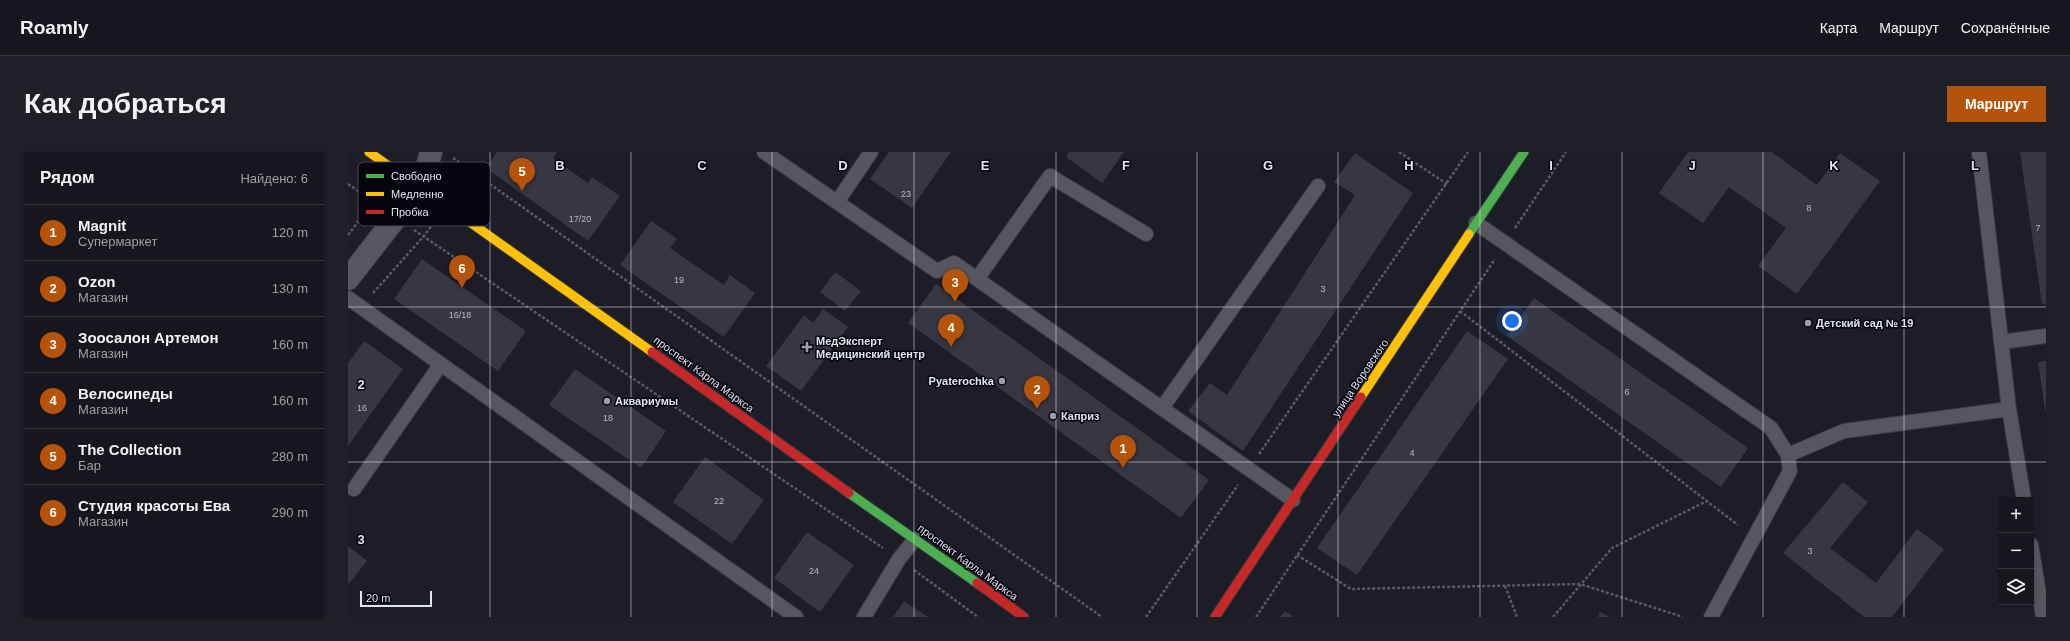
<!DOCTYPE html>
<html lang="ru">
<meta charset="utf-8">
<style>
:root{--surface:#16161e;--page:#1f1f27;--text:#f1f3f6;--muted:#9e9fa4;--line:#35353c;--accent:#b45309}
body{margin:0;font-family:Helvetica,sans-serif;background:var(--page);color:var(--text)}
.controls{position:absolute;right:12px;bottom:12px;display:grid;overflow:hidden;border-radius:0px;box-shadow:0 1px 3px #0004}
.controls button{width:36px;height:36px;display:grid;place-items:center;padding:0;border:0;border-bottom:1px solid var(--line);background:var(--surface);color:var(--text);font:20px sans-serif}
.scale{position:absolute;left:12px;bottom:10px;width:72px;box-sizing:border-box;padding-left:4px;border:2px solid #e2e4f2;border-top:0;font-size:11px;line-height:14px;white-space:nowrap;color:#e2e4f2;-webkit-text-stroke:3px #05050d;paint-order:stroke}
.you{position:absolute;left:1164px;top:169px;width:14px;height:14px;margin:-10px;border:3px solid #fff;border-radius:50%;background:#1a73e8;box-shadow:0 0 0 6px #1a73e833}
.badge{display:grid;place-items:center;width:26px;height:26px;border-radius:50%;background:var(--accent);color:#fff;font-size:13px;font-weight:700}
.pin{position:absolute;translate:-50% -33px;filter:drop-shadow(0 1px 2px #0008)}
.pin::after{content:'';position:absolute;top:21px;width:14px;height:12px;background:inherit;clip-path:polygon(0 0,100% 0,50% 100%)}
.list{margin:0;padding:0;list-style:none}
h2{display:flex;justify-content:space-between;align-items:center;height:52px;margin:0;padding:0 16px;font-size:17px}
h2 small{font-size:13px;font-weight:400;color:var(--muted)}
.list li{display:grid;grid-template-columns:26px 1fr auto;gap:12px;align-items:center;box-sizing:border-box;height:56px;padding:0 16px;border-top:1px solid var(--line)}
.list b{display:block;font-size:15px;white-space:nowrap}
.list p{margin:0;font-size:13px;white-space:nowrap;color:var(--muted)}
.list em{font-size:13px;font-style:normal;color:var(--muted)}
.icon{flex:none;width:22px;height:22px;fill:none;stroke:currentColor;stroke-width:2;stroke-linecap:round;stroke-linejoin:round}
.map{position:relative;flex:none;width:1698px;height:465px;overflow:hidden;border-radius:0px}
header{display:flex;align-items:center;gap:24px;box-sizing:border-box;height:56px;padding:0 20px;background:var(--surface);border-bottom:1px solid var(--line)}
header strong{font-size:19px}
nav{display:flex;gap:22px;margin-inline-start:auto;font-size:14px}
.intro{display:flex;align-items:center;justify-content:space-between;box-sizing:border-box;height:96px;padding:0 24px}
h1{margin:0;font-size:28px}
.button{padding:10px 18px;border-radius:0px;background:var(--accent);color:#fff;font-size:14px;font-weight:700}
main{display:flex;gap:24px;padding:0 24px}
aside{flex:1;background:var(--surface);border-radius:0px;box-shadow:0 1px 3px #0004}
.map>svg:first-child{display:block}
.building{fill:#373744}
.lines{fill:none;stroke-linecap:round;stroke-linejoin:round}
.lane-casing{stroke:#393a43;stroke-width:16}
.street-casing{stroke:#393a43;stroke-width:24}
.fast-casing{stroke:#393a43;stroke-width:11}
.slow-casing{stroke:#393a43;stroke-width:11}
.jam-casing{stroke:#393a43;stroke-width:11}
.path{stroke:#5a5a62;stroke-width:2.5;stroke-dasharray:3 2;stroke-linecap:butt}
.lane{stroke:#56575e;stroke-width:14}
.street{stroke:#56575e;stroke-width:22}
.fast{stroke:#4caf50;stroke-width:9}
.slow{stroke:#ffc107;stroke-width:9}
.jam{stroke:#c62828;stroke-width:9}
.grid{fill:none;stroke:#e2e4f2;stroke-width:1;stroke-opacity:0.55}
.poi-dot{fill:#9d9eab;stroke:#05050d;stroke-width:1.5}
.labels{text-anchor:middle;stroke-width:3;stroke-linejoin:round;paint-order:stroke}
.number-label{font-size:9px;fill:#b7b9c6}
.poi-label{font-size:11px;font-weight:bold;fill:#e2e4f2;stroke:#05050d;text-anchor:start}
.street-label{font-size:11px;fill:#e2e4f2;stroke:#05050d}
.key{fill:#05050d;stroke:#474852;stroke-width:1}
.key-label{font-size:11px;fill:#e2e4f2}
.grid-label{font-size:13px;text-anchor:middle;font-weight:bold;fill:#e2e4f2;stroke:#05050d;stroke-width:3;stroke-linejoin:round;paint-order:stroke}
</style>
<header>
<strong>Roamly</strong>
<nav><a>Карта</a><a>Маршрут</a><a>Сохранённые</a></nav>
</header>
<div class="intro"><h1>Как добраться</h1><a class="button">Маршрут</a></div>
<main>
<aside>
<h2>Рядом<small>Найдено: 6</small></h2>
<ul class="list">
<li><span class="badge">1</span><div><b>Magnit</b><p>Супермаркет</p></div><em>120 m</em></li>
<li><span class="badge">2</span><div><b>Ozon</b><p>Магазин</p></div><em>130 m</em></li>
<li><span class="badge">3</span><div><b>Зоосалон Артемон</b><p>Магазин</p></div><em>160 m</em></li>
<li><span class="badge">4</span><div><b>Велосипеды</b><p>Магазин</p></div><em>160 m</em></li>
<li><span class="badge">5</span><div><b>The Collection</b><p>Бар</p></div><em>280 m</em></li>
<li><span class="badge">6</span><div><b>Студия красоты Ева</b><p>Магазин</p></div><em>290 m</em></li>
</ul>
</aside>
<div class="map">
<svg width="1698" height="465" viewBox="0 0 1698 465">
<rect width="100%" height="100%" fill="#1d1d28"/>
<path class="building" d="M 149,0 L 209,0 L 205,6 L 240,31 L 244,25 L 272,44 L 240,89 L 138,16 Z
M 541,0 L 603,0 L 564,56 L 522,27 Z
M 721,0 L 776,0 L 754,31 L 718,5 Z
M 1340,0 L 1424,0 L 1469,33 L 1492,1 L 1532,29 L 1449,142 L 1410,114 L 1438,76 L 1381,35 L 1355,71 L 1311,41 Z
M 1672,0 L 1698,0 L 1698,152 L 1694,152 Z
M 1007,1 L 1065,41 L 895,299 L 840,259 L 862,231 L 879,243 L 1007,43 L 986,30 Z
M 303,69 L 329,87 L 322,96 L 376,133 L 382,123 L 407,141 L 376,185 L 272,113 Z
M 74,107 L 178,179 L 150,219 L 46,147 Z
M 487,120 L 513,139 L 497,159 L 472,140 Z
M 588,132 L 861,328 L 833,366 L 560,171 Z
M 1186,146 L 1400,296 L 1373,335 L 1159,184 Z
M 475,157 L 500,175 L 453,239 L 418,214 L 456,163 L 465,171 Z
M 1119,179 L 1160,207 L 1009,423 L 969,396 Z
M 16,189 L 55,217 L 0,294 L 0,211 Z
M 1698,209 L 1698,258 L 1697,258 L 1690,210 Z
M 227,217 L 318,279 L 293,316 L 201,253 Z
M 357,305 L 416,348 L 384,392 L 325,350 Z
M 1495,330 L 1520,350 L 1482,396 L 1528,431 L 1569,377 L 1596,397 L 1544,465 L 1516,465 L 1435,401 Z
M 459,380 L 506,413 L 472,460 L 426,426 Z
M 0,394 L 19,409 L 0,433 Z
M 556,449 L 580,465 L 545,465 Z
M 937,459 L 946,465 L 932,465 Z
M 1252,460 L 1262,465 L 1250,465 Z"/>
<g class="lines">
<defs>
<path id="lane" d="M 416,0 L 589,119 L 606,111 L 945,348
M 1631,0 L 1661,257 L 1676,348
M 489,50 L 523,0
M 1128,71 L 1423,276 L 1440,303 L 1442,319 L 1363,465
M 629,127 L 702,24 L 798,82
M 0,146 L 448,465
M 1653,190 L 1698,184
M 814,256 L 970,34
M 1440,303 L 1496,279 L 1661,257
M 6,337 L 93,212
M 1683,393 L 1695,465
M 516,465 L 551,407 L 567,387"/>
<path id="street" d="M 0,127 L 74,32 L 83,0"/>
<path id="fast" d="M 1121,82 L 1176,0
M 501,341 L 629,431"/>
<path id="slow" d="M 21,0 L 49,20 L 74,32 L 98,53 L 304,200
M 1013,245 L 1121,82"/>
<path id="jam" d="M 304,200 L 501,341
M 629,431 L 676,465
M 867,465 L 1013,245"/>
</defs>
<use href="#lane" class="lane-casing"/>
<use href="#street" class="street-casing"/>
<use href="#fast" class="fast-casing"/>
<use href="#slow" class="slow-casing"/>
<use href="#jam" class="jam-casing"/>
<path class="path" d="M 1051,0 L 1099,32
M 105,6 L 754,465
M 0,32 L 29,52
M 112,34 L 122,18
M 1167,76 L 1218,0
M 66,78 L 535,396
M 0,83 L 35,37
M 25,141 L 75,85 L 84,73
M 1112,159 L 1390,373
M 911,302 L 1120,0
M 949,403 L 1003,437 L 1232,432 L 1335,465
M 566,418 L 630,465
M 1157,434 L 1169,465
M 798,465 L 890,333
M 908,465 L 1147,107
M 1205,465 L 1264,396 L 1359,349"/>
<use href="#lane" class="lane"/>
<use href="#street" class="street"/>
<use href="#fast" class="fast"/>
<use href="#slow" class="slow"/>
<use href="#jam" class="jam"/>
</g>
<path class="grid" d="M 142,0 L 142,465M 283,0 L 283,465M 424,0 L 424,465M 566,0 L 566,465M 708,0 L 708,465M 849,0 L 849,465M 990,0 L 990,465M 1132,0 L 1132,465M 1274,0 L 1274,465M 1415,0 L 1415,465M 1556,0 L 1556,465M 0,155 L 1698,155M 0,310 L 1698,310"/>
<g class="poi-dot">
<circle cx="1460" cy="171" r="4"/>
<path d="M457 189h4v4h4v4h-4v4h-4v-4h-4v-4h4z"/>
<circle cx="654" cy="229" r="4"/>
<circle cx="259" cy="249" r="4"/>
<circle cx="705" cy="264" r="4"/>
</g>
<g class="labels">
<g class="number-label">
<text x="558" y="45">23</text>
<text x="1461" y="59">8</text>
<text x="232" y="70">17/20</text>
<text x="1690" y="79">7</text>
<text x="331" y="131">19</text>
<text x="975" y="140">3</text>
<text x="112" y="166">16/18</text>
<text x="1279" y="243">6</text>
<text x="14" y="259">16</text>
<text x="260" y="269">18</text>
<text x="1064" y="304">4</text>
<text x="371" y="352">22</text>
<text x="1462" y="402">3</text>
<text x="466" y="422">24</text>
</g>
<g class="poi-label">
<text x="1468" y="175">Детский сад № 19</text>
<text x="468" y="193">МедЭксперт<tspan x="468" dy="13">Медицинский центр</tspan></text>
<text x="646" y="233" text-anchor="end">Pyaterochka</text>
<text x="267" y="253">Аквариумы</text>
<text x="713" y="268">Каприз</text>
</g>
<g class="street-label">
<text transform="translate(356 222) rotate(36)" y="4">проспект Карла Маркса</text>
<text transform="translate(1012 226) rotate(-56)" y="4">улица Воровского</text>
<text transform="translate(620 410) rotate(36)" y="4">проспект Карла Маркса</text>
</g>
</g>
<rect x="10" y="10" width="132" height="64" rx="6" class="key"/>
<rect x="18" y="22" width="18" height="4" fill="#4caf50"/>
<rect x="18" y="40" width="18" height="4" fill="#ffc107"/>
<rect x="18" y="58" width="18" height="4" fill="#c62828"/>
<g class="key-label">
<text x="43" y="28">Свободно</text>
<text x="43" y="46">Медленно</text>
<text x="43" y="64">Пробка</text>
</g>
<g class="grid-label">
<text x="212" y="18">B</text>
<text x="354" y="18">C</text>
<text x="495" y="18">D</text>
<text x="637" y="18">E</text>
<text x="778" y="18">F</text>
<text x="920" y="18">G</text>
<text x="1061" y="18">H</text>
<text x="1203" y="18">I</text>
<text x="1344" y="18">J</text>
<text x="1486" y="18">K</text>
<text x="1627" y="18">L</text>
<text x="13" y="237">2</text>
<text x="13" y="392">3</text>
</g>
</svg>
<div class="controls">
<button>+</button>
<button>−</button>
<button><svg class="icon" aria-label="layers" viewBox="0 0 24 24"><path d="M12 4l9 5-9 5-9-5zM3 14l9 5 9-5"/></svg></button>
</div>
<div class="scale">20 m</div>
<div class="you"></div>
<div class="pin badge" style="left:775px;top:316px">1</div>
<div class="pin badge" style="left:689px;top:257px">2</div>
<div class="pin badge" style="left:607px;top:150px">3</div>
<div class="pin badge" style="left:603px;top:195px">4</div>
<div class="pin badge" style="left:174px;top:39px">5</div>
<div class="pin badge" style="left:114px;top:136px">6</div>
</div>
</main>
